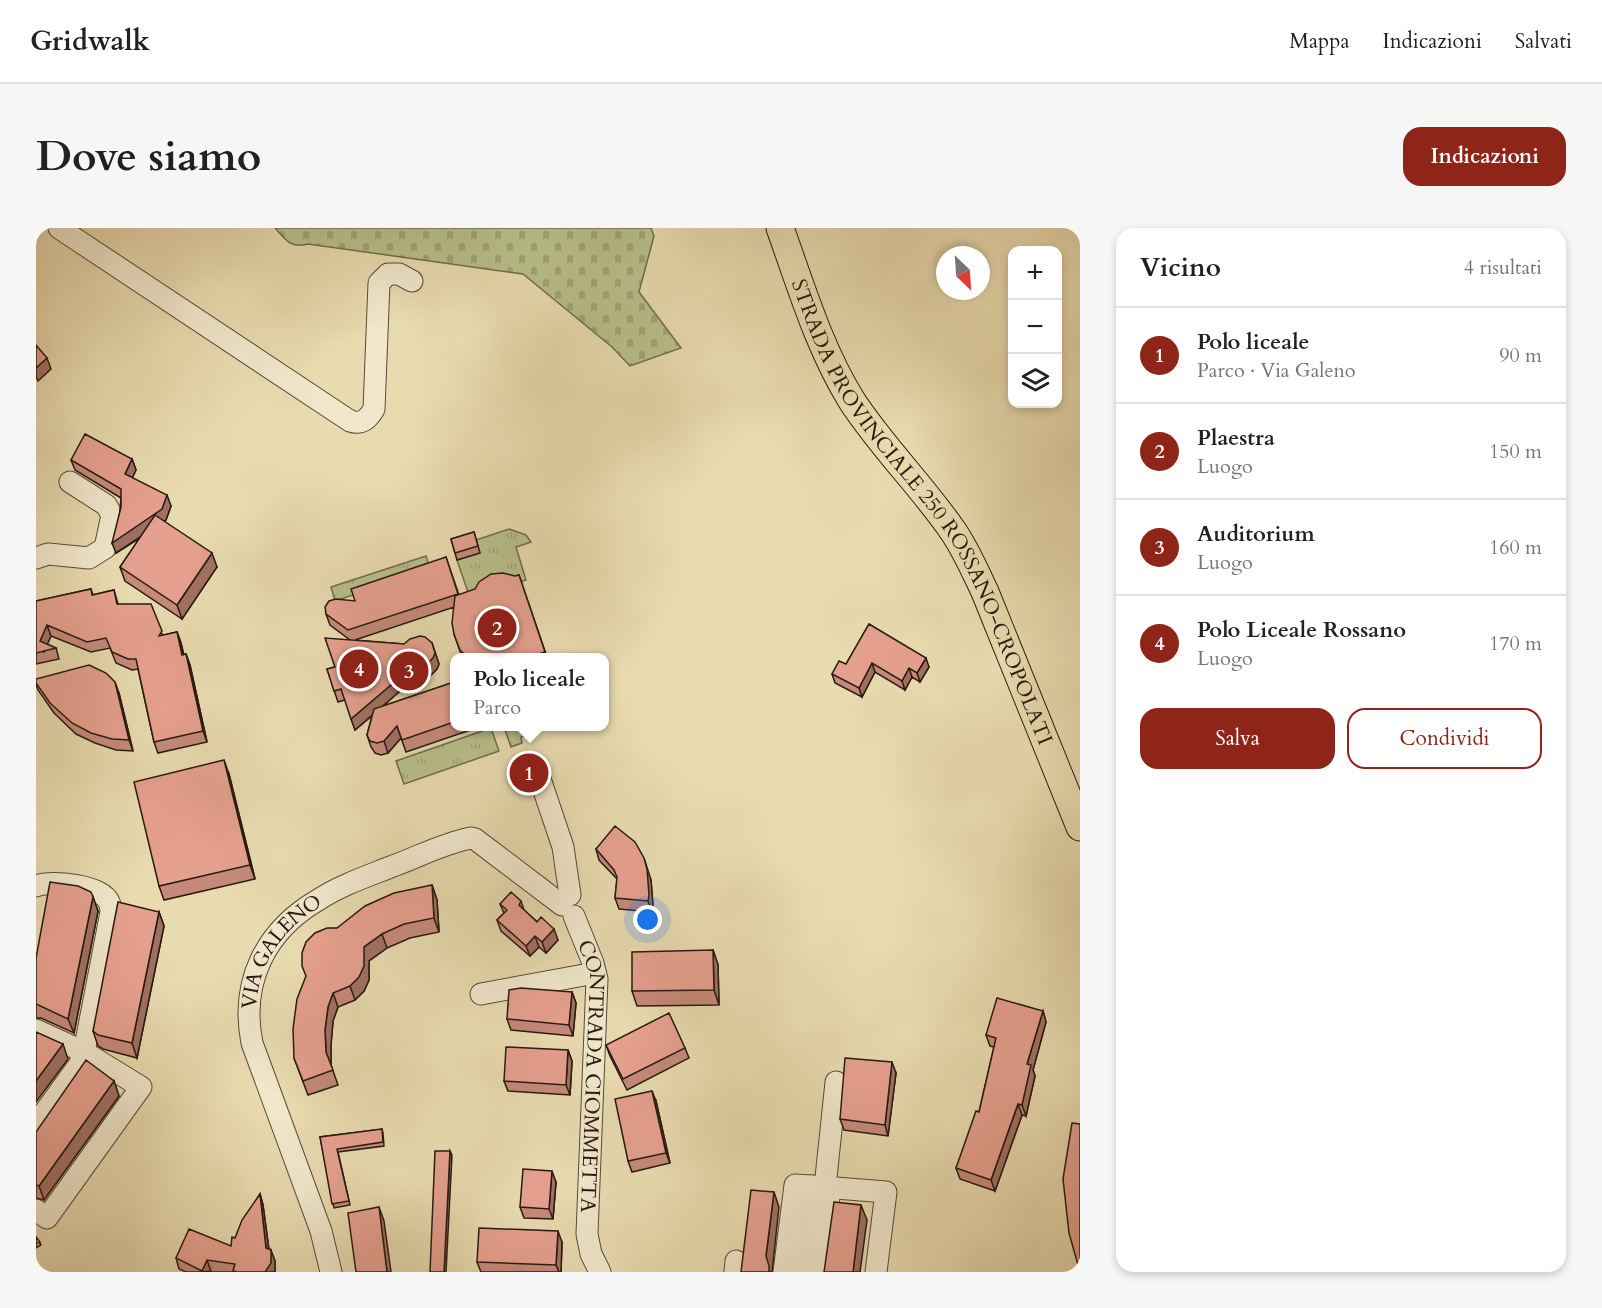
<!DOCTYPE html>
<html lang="it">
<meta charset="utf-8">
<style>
:root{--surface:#fff;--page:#f6f6f6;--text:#202124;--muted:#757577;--line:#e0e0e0;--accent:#8f2418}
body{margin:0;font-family:Cardo,serif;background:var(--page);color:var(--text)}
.controls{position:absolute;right:18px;top:18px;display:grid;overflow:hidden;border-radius:12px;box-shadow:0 3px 9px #0003}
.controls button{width:54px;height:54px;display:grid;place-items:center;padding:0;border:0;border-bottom:2px solid var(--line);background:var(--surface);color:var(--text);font:30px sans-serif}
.compass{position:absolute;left:900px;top:18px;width:54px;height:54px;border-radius:50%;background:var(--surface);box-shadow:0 3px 9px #0003;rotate:155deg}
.you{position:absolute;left:612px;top:692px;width:21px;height:21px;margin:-15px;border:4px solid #fff;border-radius:50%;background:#1a73e8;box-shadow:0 0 0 9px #1a73e833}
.badge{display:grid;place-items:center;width:39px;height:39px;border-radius:50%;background:var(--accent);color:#fff;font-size:20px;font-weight:700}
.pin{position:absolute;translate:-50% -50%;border:3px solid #fff;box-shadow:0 2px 6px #0006}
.popup{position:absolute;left:414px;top:425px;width:159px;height:78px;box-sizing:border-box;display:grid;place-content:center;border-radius:12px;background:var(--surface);filter:drop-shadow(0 2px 4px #0005);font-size:20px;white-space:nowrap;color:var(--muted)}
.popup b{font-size:22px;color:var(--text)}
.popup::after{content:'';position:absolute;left:50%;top:100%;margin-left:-12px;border:12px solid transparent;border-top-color:var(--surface)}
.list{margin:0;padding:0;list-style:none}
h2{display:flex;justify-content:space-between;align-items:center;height:78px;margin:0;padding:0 24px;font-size:26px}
h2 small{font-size:20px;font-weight:400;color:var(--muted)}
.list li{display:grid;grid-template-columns:39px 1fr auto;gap:18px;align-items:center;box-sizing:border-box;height:96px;padding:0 24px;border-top:2px solid var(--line)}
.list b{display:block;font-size:22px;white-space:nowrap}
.list p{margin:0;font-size:20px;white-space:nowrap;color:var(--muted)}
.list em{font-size:20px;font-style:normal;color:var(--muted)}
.actions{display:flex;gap:12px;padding:18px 24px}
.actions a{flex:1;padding:14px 0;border:2px solid var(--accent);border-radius:18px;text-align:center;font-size:21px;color:var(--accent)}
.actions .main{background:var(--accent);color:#fff}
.icon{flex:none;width:33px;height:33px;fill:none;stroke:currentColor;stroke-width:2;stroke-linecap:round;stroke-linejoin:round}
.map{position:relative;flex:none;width:1044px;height:1044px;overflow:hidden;border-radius:18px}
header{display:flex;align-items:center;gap:36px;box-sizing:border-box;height:84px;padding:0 30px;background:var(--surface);border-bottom:2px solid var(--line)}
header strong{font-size:28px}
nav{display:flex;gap:33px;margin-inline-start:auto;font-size:21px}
.intro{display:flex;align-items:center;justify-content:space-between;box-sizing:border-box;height:144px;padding:0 36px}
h1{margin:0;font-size:42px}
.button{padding:15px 27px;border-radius:18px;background:var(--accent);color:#fff;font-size:21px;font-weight:700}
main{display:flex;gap:36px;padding:0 36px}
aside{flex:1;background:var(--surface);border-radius:18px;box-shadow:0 3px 9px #0003}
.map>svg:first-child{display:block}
.grass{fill:url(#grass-tufts);stroke:#706c4e;stroke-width:1.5}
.cemetery{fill:url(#cemetery-stones);stroke:#706c4e;stroke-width:1.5}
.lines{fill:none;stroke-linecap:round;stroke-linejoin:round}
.minor-casing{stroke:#584a3a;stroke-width:23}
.major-casing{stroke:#281912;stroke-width:29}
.minor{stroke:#f1e8cc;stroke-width:21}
.major{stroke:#e9dbb0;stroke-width:27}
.wall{fill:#c68a7b;stroke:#281912;stroke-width:1.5}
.shaded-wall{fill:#a17064;stroke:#281912;stroke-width:1.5}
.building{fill:#e6a08f;stroke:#281912;stroke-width:1.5}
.labels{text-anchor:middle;stroke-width:4.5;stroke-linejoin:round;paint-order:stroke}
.street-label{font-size:21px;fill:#281912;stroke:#f1e8cc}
</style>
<header>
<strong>Gridwalk</strong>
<nav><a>Mappa</a><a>Indicazioni</a><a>Salvati</a></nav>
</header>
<div class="intro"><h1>Dove siamo</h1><a class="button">Indicazioni</a></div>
<main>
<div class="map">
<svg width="1044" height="1044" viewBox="0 0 1044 1044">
<defs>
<pattern id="grass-tufts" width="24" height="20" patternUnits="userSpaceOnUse" patternTransform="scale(1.5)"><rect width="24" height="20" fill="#b8c08b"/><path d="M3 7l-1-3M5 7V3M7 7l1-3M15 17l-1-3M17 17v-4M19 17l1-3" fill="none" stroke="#9ea477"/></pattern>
<pattern id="cemetery-stones" width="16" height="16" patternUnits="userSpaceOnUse" patternTransform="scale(1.5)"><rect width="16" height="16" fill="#b8c08b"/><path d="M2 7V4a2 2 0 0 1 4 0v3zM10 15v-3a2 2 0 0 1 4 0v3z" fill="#9ea477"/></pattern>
</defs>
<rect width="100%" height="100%" fill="#e9dbb0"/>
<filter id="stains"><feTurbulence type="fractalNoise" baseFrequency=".00333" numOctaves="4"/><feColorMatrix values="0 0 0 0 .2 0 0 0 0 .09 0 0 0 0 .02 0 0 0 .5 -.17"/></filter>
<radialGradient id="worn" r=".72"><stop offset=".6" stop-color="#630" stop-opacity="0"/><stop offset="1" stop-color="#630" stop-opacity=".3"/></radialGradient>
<path class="grass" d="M 473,301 L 490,307 L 495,314 L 480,319 L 490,352 L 434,370 L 421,332 L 444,325 L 440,312 Z
M 390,328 L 394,341 L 299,373 L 295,359 Z
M 468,499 L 468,498 L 515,499 L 485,509 L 486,515 L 475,519 Z
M 455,500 L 463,523 L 368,556 L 360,533 Z"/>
<path class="cemetery" d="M 239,0 L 615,0 L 618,8 L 603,64 L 645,120 L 594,138 L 576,119 L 487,46 L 272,16 C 255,21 250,12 239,0 Z"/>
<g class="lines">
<defs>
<g id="minor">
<path d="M 23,0 L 314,193 C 326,197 332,191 338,181 L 343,55 L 352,46 L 363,46 L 376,53"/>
<path d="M 0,330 L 12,326 L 53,330 L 69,320 L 76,287 L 70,277 L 34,254"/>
<path d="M 501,542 L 527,619 L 534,667"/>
<path d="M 0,658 C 16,652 65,657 73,674 C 74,675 75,683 75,684 L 48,824 L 43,837 L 0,896"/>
<path id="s1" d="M 538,688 L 557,735 L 561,751 L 551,1006 L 555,1026 L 564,1044"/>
<path d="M 445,766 L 559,745"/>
<path d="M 0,802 L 48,824 L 105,859 L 11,990 L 0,982"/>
<path d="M 789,959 L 800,854"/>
<path id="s2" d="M 295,1044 L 285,1003 L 216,815 C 204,754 229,703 282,672 C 305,657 332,648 357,638 C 382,629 408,615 435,610 L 439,611 L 526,677"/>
<path d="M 699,1044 L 700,1033"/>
<path d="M 748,1044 L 759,957 L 775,958"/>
<path d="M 766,1044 L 775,958 L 850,964 L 840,1044"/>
<path d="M 784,1044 L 794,960"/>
</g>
<g id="major">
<path id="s3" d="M 744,0 C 765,58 783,120 816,173 C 846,219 886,258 917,303 C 930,322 939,343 949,364 L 1044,599"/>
</g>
</defs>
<use href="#minor" class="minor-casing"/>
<use href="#major" class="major-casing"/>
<use href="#minor" class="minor"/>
<use href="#major" class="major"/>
</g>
<path class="wall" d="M 96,231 L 100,242 L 96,250 L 135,278 L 130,292 L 128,293 L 181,339 L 146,391 L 89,353 L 84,339 L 104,310 L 80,325 L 85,270 L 39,242 L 35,232 Z
M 438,304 L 444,325 L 421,332 L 415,311 Z
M 410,329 L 423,367 L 483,347 L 511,429 L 426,429 L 418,406 L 418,379 L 319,412 L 368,416 L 396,415 L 403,436 L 401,441 L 394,448 L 379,450 L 347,478 L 418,454 L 418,498 L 446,498 L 370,524 L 365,510 L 352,525 L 345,527 L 339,525 L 335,519 L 331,507 L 336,488 L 319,502 L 309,472 L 302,474 L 291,441 L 299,439 L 314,412 L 294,397 L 290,386 L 319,373 Z
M 55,361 L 57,367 L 78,362 L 82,376 L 128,407 L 141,404 L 145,415 L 148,427 L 150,426 L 154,437 L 171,514 L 122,525 L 118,514 L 102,441 L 96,442 L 80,435 L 74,420 L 55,424 L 15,408 L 11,416 L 20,420 L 23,431 L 0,436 L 0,373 Z
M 833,396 L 893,439 L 884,454 L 876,449 L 869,462 L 839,444 L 826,469 L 799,455 L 796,446 L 810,436 Z
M 0,451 L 83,465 L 97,523 L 80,522 L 59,515 L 40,506 L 18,485 L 2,462 L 0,457 Z
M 193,546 L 219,651 L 128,672 L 123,658 Z
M 560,621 L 615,652 L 617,678 L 616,684 L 583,681 L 579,670 L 581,651 L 563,632 Z
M 396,657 L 401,672 L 403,704 L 374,710 L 351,720 L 333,733 L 333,752 L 328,763 L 319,772 L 302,779 L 297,793 L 295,817 L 295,837 L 302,857 L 272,867 L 258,830 L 301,700 Z
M 57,669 L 62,683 L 38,805 L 5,790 L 0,790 L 0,730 Z
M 485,673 L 488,682 L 522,712 L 510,725 L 503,719 L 494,728 L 465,703 L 461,692 L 468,685 L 464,676 Z
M 123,684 L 128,698 L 101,830 L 67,821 L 62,818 L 57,803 Z
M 677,722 L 682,737 L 683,777 L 601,778 L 596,763 Z
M 536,764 L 540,775 L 537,808 L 475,802 L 471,791 Z
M 1007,783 L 1010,794 L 997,842 L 999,848 L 990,888 L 986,887 L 959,963 L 924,951 L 920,940 L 943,884 L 958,819 L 954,818 L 950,807 Z
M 570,817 L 649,820 L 653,830 L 591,862 L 574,828 Z
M 532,822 L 536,833 L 534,867 L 472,863 L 468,853 Z
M 860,845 L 852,908 L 808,902 L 804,891 Z
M 78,853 L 83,868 L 8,972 L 0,970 L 0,904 Z
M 620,873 L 634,935 L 596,944 L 592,933 Z
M 346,901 L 347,905 L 348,918 L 302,924 L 314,977 L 298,980 L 284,909 Z
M 520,954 L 517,991 L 488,990 L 484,979 Z
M 224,966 L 227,977 L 233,1021 L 239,1033 L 239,1044 L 150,1044 L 143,1041 L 140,1030 L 195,1018 Z
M 0,1009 L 5,1017 L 0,1020 Z
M 526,1014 L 525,1044 L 445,1044 L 441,1034 Z"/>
<path class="shaded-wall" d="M 11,130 L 15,141 L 2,153 L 0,148 L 0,140 Z
M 96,231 L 100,242 L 93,257 L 89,246 Z
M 131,267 L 135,278 L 130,292 L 80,325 L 76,315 Z
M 176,325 L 181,339 L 146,391 L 141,377 Z
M 11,397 L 15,408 L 8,424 L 4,413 Z
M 141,404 L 145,415 L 150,438 L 146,427 Z
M 396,415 L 403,436 L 401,441 L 394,448 L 390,437 Z
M 150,426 L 154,437 L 171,514 L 167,503 Z
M 890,430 L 893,439 L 884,454 L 881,445 Z
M 836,435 L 839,444 L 826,469 L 823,460 Z
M 376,439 L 379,450 L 319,502 L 315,491 Z
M 873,440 L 876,449 L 869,462 L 866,453 Z
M 79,454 L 83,465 L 97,523 L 93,512 Z
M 361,498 L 365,510 L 352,525 L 348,513 Z
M 188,532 L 193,546 L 219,651 L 214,637 Z
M 608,630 L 615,652 L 617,678 L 616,684 L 612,673 Z
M 396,657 L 401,672 L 403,704 L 398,690 Z
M 57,669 L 62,683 L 38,805 L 32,791 Z
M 123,684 L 128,698 L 101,830 L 96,815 Z
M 518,701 L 522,712 L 510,725 L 506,714 Z
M 346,706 L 351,720 L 333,733 L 333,752 L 328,763 L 319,772 L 314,758 L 328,719 Z
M 499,708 L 503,719 L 494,728 L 490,718 Z
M 677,722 L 682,737 L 683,777 L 678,762 Z
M 536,764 L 540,775 L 537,808 L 533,797 Z
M 297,765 L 302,779 L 297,793 L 295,817 L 295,838 L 290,824 L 289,802 L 292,779 Z
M 1007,783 L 1010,794 L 997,842 L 999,848 L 990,888 L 986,877 L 991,836 Z
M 27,816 L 32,831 L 0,874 L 0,853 Z
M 532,822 L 536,833 L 534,867 L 530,857 Z
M 856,834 L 860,845 L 852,908 L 849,897 Z
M 78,853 L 83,868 L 8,972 L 3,958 Z
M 616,863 L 620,873 L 634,935 L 630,925 Z
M 982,876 L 986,887 L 959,963 L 955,952 Z
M 414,923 L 416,927 L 410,1044 L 408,1044 Z
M 516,943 L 520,954 L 517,991 L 513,981 Z
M 738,964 L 743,979 L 736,1044 L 733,1044 L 730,1028 Z
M 224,966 L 227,977 L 234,1031 L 230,1020 Z
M 825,977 L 831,992 L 824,1044 L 817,1044 Z
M 343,979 L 348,993 L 355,1044 L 351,1044 Z
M 522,1003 L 526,1014 L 525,1044 L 523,1044 L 520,1037 Z
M 235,1022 L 239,1033 L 239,1044 L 229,1044 Z
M 171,1032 L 175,1043 L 166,1044 L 166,1043 Z"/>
<path class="building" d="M 0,117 L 11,130 L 0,140 Z
M 49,206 L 96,231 L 89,246 L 131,267 L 126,281 L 76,315 L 85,279 L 85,261 L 35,232 Z
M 119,287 L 176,325 L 141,377 L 84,339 Z
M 438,304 L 442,318 L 419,325 L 415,311 Z
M 410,329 L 422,366 L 312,402 L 290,386 L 289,379 L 293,373 L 300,371 L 319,373 L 315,361 Z
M 467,345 L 479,348 L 483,347 L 509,424 L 503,426 L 500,429 L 431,429 L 424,422 L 418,406 L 416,395 L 419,368 L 439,361 L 443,354 L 455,346 Z
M 55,361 L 56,367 L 78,362 L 81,376 L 115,376 L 126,403 L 123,408 L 141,404 L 146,427 L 150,426 L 167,503 L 118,514 L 100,431 L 92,431 L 76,424 L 70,410 L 51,414 L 11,397 L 4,413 L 20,420 L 0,425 L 0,373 Z
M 833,396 L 890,430 L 881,445 L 873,440 L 866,453 L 836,435 L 823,460 L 796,446 L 803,433 L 810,436 Z
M 384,408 L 389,409 L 396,415 L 399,425 L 397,430 L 390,437 L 376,439 L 315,491 L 305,461 L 298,463 L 291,441 L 299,439 L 289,410 L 368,416 L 374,411 Z
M 53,437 L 70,445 L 79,454 L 93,512 L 76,511 L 55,505 L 36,495 L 14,475 L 0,455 L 0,451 Z
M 418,454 L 418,494 L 366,512 L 361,498 L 348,513 L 341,515 L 334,513 L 331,507 L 338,481 Z
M 188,532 L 214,637 L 123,658 L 98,554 Z
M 579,598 L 599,614 L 608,630 L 611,641 L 613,667 L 612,673 L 579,670 L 581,649 L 578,642 L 560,621 Z
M 14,654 L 42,658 L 55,664 L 57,669 L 32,791 L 0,776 L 0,730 Z
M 396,657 L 398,690 L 368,696 L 346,706 L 328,719 L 328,738 L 323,749 L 314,758 L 297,765 L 292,779 L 289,802 L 290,824 L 297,842 L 267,853 L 258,830 L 257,801 L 261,771 L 270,748 L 266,738 L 266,725 L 270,714 L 279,705 L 291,700 L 301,700 L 329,678 L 358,665 Z
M 475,664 L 485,673 L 483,677 L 501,694 L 505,689 L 518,701 L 506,714 L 499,708 L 490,718 L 461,692 L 471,682 L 464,676 Z
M 82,674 L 123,684 L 96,815 L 62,807 L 57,803 Z
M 677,722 L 678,762 L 596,763 L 596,724 Z
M 485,760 L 536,764 L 533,797 L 471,791 L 473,762 Z
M 961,770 L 1007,783 L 991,836 L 995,837 L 986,877 L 982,876 L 955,952 L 920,940 L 940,883 L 943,884 L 960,810 L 950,807 Z
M 633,785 L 649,820 L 587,851 L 570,817 Z
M 0,804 L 27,816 L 0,853 Z
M 470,819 L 532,822 L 530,857 L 468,853 Z
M 809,830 L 856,834 L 849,897 L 804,891 Z
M 50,832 L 78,853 L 3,958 L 0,957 L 0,904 Z
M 616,863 L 630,925 L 592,933 L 579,871 Z
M 1036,895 L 1044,896 L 1044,1044 L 1033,1005 L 1027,951 Z
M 346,901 L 347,914 L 301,921 L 313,973 L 296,976 L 284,909 Z
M 399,923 L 414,923 L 408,1044 L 394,1044 Z
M 487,941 L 516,943 L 513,981 L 484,979 Z
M 715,962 L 738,964 L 730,1028 L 733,1038 L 733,1044 L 705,1044 Z
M 224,966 L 230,1020 L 235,1022 L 235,1035 L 229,1044 L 201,1044 L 197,1043 L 199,1036 L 171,1032 L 166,1043 L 140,1030 L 153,1001 L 195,1018 L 196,1009 L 199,1010 L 206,992 Z
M 798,974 L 825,977 L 817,1044 L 788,1044 Z
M 343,979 L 351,1044 L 320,1044 L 312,985 Z
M 443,1000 L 522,1003 L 520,1037 L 441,1034 Z
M 0,1009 L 4,1014 L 0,1015 Z"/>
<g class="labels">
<g class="street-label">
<text dy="7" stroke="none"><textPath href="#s3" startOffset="320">STRADA PROVINCIALE 250 ROSSANO-CROPOLATI</textPath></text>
<text dy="7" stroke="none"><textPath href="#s2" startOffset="345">VIA GALENO</textPath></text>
<text dy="7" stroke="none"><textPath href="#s1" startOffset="164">CONTRADA CIOMMETTA</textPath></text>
</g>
</g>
<rect width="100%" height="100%" filter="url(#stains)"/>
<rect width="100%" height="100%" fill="url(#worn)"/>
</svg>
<div class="controls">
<button>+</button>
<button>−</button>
<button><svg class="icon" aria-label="layers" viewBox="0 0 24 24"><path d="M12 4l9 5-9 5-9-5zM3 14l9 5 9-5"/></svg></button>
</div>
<svg class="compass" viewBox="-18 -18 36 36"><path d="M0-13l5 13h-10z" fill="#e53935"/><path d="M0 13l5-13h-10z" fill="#757577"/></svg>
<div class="you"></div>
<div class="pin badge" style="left:493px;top:545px">1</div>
<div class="popup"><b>Polo liceale</b>Parco</div>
<div class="pin badge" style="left:461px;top:400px">2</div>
<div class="pin badge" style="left:373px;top:443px">3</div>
<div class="pin badge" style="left:323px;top:441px">4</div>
</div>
<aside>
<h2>Vicino<small>4 risultati</small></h2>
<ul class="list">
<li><span class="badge">1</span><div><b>Polo liceale</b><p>Parco · Via Galeno</p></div><em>90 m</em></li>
<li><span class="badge">2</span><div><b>Plaestra</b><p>Luogo</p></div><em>150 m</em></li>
<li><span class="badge">3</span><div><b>Auditorium</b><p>Luogo</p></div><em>160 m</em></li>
<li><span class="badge">4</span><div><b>Polo Liceale Rossano</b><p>Luogo</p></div><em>170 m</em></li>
</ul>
<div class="actions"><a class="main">Salva</a><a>Condividi</a></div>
</aside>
</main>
